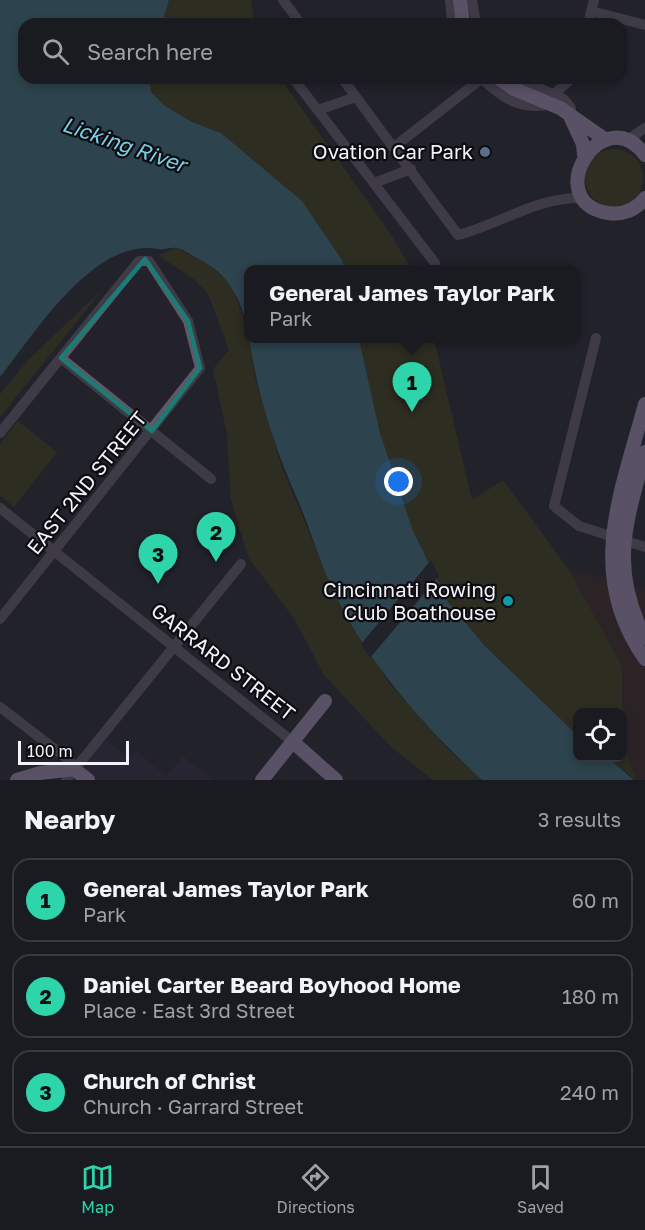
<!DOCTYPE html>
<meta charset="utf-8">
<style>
:root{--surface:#1a1a21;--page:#23232a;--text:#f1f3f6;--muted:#9fa1a5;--line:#38383f;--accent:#2ed4aa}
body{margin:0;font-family:"Golos Text",sans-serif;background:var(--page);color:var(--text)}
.controls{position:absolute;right:18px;bottom:18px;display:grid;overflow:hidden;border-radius:12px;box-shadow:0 3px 9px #0003}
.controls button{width:54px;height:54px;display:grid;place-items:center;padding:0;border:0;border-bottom:2px solid var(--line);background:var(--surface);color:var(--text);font:30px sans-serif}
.scale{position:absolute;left:18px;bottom:15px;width:111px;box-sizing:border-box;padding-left:6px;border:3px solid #f3f2f9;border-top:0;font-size:16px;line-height:21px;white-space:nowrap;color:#f3f2f9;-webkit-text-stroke:4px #0d0c11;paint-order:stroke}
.you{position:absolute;left:399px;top:482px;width:21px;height:21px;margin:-15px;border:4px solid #fff;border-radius:50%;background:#1a73e8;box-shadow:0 0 0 9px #1a73e833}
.badge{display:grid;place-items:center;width:39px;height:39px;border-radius:50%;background:var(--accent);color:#111;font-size:20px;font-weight:700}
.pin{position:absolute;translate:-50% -50px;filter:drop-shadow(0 2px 3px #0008)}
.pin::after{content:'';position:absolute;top:32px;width:21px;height:18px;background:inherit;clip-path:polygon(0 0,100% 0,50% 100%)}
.popup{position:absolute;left:244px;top:265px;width:336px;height:78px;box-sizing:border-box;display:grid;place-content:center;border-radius:12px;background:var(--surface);filter:drop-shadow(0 2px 4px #0005);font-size:20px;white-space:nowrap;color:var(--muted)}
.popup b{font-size:22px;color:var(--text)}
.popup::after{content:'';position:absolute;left:50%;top:100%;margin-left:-12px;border:12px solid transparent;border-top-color:var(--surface)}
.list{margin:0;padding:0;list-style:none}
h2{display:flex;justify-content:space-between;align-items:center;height:78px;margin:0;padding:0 24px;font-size:26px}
h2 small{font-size:20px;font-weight:400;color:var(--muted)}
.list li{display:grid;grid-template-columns:39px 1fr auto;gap:18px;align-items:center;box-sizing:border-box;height:84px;margin:0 12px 12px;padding:0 12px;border:2px solid var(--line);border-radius:18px}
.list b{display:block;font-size:22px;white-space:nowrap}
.list p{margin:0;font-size:20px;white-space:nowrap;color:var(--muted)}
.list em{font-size:20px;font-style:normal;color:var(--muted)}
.icon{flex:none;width:33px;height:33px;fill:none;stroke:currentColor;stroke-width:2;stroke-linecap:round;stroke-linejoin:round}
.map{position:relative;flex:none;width:645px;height:780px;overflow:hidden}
.search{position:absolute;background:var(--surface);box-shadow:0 3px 9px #0003;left:18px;right:18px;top:18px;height:66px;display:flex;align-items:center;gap:15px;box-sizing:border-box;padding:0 21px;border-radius:18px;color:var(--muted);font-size:22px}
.sheet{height:366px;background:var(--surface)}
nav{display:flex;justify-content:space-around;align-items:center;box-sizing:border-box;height:84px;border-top:2px solid var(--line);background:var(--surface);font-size:16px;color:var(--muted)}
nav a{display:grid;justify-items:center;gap:3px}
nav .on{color:var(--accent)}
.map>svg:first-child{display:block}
.built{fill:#2a2838}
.industrial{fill:#392523}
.green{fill:#3a3b17}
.water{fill:#3a6b76}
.pier{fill:#23222c}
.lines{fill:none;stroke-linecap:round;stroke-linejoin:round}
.minor{stroke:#5f5866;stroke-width:10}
.major{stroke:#9b8baa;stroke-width:14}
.minor-bridge{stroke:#5f5866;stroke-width:10}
.marked{fill:none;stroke:#1a7c75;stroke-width:4.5;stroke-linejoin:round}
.service-dot{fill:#5c6f8a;stroke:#0d0c11;stroke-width:2}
.culture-dot{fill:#0f9aa8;stroke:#0d0c11;stroke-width:2}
.labels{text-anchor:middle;stroke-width:4.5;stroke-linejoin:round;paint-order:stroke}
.poi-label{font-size:20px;fill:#f3f2f9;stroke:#0d0c11;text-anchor:end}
.street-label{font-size:20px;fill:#f3f2f9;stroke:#0d0c11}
.water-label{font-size:21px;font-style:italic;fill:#7bcfe3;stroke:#0d0c11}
</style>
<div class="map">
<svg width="645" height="780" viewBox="0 0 645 780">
<rect width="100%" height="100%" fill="#23222c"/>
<path class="built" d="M 101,735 L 129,758 L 136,751 L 166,776 L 183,756 L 213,780 L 66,780 Z"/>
<path class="industrial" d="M 569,570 L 645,589 L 645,780 L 636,780 L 628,755 L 622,702 L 622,666 Z"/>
<path class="green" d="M 169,0 L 251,0 L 255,24 L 162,24 Z
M 149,78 L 280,78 L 390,233 L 411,269 L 345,269 L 342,260 L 302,201 L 221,133 L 192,122 L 165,106 L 151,92 Z
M585 178a29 29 0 1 1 58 0a29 29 0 1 1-58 0Z
M 176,248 L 207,263 L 233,287 L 247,329 L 255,377 L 282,468 L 333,590 L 355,628 L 389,683 L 448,749 L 482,780 L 433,780 L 391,747 L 324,675 L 295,620 L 248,557 L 231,499 L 227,434 L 213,369 L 229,350 L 208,294 L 195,280 L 158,255 Z
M 103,289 L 0,417 L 0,394 L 3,391 L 28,360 Z
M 359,339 L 434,339 L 472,500 L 503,480 L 569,570 L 622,666 L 622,702 L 628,755 L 636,780 L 608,758 L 622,758 L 622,712 L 578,712 L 577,735 L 485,646 L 448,602 L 413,531 L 380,433 Z
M 18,421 L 57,452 L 14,507 L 0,495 L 0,444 Z"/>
<path class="water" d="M 0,0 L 169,0 L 162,24 L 24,24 L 24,78 L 149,78 L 151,92 L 165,106 L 192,122 L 221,133 L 302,201 L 342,260 L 345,269 L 249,270 L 249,338 C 243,302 231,275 197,258 C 191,255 183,249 177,248 C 171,247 164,250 158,249 C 94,237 35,333 0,377 Z
M 249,339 L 359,339 L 380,433 L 413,531 L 448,602 L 485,646 L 577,735 L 578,758 L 608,758 L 634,780 L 482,780 C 422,725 367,662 332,588 C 319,560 311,531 299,503 C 275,449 258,397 249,339 Z"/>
<path class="pier" d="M 431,560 L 439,576 L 370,658 L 361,644 Z"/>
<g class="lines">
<path class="minor" d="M 283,0 L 301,24
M 450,0 L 452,24
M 472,0 L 476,24
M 591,11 L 645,25
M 262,23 L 262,24
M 588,24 L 594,0
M 293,78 L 435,263
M 342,78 L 458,235 C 501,224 538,196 584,198
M 481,78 C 503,99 521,111 552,104
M 517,78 L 564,99 L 571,108 L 570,116
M 554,94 L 572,78
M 318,110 L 356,97
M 626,141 L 645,128
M 394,147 L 472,86
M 374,183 L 411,169
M 596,338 L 554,506 L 579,526 L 645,547
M 61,358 L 211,479
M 0,433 L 139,261 L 149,261 L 188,321 L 200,368 L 0,619
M 0,508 L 293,742
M 0,707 L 70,761 L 74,769
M 66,780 L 241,564"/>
<path class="major" d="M 460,0 L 463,24
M 498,78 L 514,89 L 560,108 L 606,140
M 570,116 L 583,144 L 584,155
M 645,155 C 603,97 539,202 608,213 C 623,215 636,210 645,198
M 645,404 C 621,494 585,574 645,659
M 645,452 C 626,524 609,567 645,638
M 293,742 L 336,780
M 17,780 L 40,773 L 74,769 L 88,780
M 262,780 L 325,701"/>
<path class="minor-bridge" d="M 472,86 L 482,78"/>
</g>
<path d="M0 0H645V780H0ZM 145,259 L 188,321 L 200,368 L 152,431 L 61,358 Z" fill="#23222c" fill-opacity=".55" fill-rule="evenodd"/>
<path class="marked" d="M 145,259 L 188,321 L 200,368 L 152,431 L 61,358 Z"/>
<circle class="service-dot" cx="485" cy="152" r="6"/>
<circle class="culture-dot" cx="508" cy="601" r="6"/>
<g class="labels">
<g class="poi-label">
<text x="473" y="159">Ovation Car Park</text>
<text x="496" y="597">Cincinnati Rowing<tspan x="496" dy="23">Club Boathouse</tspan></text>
</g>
<g class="street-label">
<text transform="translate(87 483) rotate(-51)" y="7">EAST 2ND STREET</text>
<text transform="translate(223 662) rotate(38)" y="7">GARRARD STREET</text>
</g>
<g class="water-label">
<text transform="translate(124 145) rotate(19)" y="7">Licking River</text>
</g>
</g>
</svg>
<div class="controls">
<button><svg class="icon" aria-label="locate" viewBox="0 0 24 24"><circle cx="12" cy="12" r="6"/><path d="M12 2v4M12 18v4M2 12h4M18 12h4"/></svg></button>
</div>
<div class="scale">100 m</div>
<div class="you"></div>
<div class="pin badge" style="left:412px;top:412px">1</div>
<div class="popup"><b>General James Taylor Park</b>Park</div>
<div class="pin badge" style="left:216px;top:562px">2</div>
<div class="pin badge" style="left:158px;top:584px">3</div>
<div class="search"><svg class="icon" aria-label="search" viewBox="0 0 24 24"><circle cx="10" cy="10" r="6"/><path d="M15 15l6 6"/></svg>Search here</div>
</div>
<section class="sheet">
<h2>Nearby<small>3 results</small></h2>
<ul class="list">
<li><span class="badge">1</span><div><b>General James Taylor Park</b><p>Park</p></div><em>60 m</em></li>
<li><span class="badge">2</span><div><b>Daniel Carter Beard Boyhood Home</b><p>Place · East 3rd Street</p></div><em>180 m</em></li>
<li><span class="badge">3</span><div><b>Church of Christ</b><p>Church · Garrard Street</p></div><em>240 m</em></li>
</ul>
</section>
<nav>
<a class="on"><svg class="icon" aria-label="map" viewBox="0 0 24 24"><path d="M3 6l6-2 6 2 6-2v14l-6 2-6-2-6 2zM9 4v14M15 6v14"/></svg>Map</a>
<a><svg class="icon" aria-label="directions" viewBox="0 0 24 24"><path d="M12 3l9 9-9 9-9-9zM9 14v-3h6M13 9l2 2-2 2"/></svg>Directions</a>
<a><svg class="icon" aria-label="saved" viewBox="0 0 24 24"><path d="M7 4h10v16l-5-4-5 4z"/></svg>Saved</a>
</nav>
